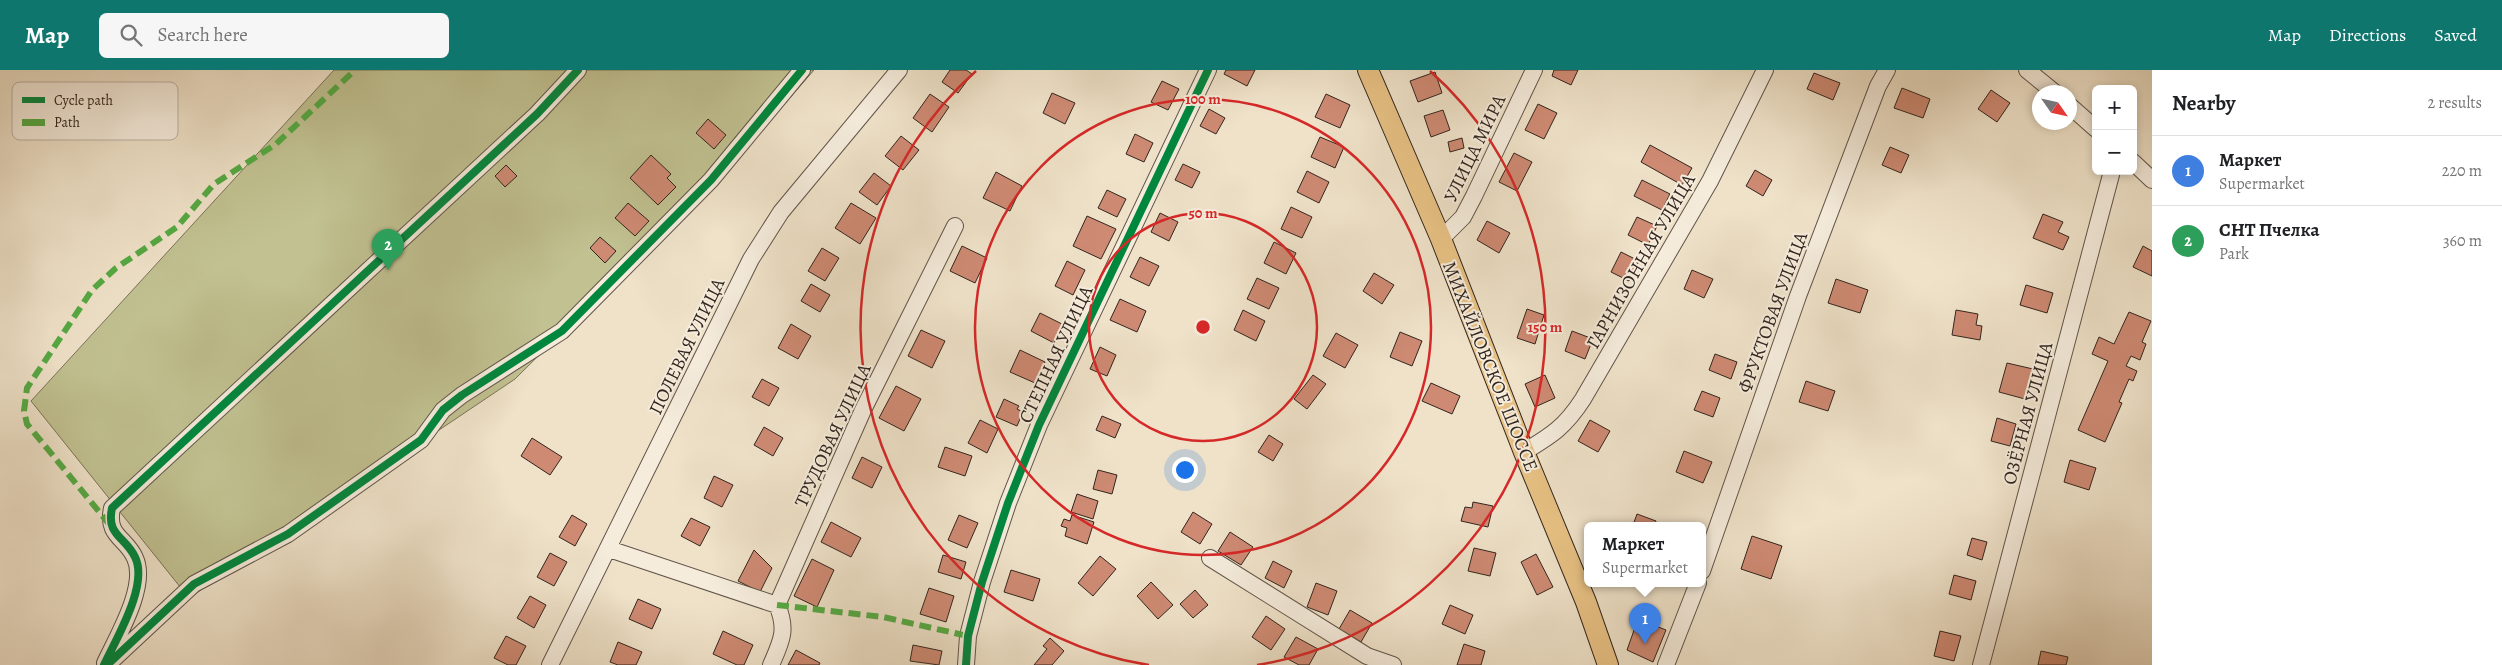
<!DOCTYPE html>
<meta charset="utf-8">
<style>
:root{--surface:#fff;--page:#f6f6f6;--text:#202124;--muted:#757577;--line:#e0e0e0;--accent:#0f766e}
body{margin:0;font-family:Alegreya,serif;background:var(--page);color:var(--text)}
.controls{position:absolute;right:15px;top:15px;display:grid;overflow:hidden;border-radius:8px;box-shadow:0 2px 8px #0003}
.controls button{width:45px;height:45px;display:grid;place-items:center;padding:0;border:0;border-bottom:1px solid var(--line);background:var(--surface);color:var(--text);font:25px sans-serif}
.compass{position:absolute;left:2032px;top:15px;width:45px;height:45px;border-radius:50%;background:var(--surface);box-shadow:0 2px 8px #0003;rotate:124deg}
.you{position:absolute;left:1184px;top:399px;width:18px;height:18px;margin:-12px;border:4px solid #fff;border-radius:50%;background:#1a73e8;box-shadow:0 0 0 8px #1a73e833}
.badge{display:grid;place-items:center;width:32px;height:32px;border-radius:50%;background:var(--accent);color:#fff;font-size:16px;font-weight:700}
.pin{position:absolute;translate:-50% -41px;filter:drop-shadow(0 1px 2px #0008)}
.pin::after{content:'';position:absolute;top:26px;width:18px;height:15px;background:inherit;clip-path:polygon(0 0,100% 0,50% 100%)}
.popup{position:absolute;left:1584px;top:452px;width:122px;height:65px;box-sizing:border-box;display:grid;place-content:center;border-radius:8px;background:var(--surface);filter:drop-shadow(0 1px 4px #0005);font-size:16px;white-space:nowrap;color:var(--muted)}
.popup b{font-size:19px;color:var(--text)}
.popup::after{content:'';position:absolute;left:50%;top:100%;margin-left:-10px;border:10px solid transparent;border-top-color:var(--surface)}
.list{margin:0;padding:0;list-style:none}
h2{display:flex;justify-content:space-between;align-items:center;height:65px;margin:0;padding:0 20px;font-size:21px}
h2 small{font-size:16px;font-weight:400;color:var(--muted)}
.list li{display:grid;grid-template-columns:32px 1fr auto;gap:15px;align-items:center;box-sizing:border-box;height:70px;padding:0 20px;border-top:1px solid var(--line)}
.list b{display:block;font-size:19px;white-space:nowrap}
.list p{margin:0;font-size:16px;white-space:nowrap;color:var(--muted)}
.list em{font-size:16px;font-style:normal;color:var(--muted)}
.icon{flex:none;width:28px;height:28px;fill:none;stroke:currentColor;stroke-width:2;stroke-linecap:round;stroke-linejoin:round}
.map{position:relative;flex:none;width:2152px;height:595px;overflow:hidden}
header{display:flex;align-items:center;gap:30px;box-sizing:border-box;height:70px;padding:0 25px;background:var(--accent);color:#fff}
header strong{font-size:24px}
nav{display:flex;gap:28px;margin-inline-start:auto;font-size:18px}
.search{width:350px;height:45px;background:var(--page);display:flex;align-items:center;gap:12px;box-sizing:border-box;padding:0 18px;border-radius:8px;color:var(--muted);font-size:19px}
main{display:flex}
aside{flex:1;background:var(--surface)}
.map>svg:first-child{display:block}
.green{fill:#c1c191;stroke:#7a7358}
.building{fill:#ce8a73;stroke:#32251e}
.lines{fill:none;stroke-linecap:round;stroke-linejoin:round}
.minor-casing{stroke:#615449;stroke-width:18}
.major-casing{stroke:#32251e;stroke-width:22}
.minor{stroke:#f5ecdc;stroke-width:16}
.major{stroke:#e8c184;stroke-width:20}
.quiet{stroke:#54aa43;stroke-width:6;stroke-dasharray:12 6;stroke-linecap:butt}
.cycleway-casing{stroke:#f5ecdc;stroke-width:11}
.cycleway{stroke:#00873e;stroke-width:8}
.ring{fill:none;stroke:#d62828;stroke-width:2.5}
.labels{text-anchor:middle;stroke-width:4;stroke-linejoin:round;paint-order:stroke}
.street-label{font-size:19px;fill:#32251e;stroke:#f5ecdc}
.key{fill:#f5ecdc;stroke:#bab0a3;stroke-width:1}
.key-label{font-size:14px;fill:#32251e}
.centre{fill:#d62828;stroke:#f5ecdc;stroke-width:2.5}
.ring-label{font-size:15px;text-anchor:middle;font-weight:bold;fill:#d62828;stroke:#f5ecdc;stroke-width:4;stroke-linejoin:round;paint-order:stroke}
</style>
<header>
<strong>Map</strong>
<div class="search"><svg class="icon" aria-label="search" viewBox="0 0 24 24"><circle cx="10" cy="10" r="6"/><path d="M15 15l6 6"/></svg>Search here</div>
<nav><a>Map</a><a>Directions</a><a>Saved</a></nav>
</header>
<main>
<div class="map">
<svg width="2152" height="595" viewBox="0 0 2152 595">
<rect width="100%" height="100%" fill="#efe2c9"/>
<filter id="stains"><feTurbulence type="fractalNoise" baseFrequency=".004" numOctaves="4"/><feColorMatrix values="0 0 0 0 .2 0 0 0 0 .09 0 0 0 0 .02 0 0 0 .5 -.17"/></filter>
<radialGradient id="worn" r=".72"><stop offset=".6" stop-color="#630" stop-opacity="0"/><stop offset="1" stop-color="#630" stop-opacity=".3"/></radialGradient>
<path class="green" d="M 334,0 L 814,0 L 735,91 L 515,309 L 189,528 L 31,331 Z"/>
<path class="building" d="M 950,0 L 966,0 L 972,4 L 958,23 L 942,12 Z
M 1226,0 L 1255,0 L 1247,16 L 1224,4 Z
M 1554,0 L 1578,0 L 1571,15 L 1552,6 Z
M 1435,2 L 1442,23 L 1418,32 L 1410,11 Z
M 1814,3 L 1840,13 L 1833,30 L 1807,19 Z
M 1162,11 L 1179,19 L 1168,40 L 1151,32 Z
M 1902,18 L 1930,29 L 1923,48 L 1894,38 Z
M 1991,20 L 2010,33 L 1997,52 L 1978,39 Z
M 1052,23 L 1075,33 L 1065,54 L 1043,43 Z
M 930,24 L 949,37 L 932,62 L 913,48 Z
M 1326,24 L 1350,35 L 1340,58 L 1315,47 Z
M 1538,34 L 1557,43 L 1544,69 L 1525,60 Z
M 1209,39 L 1225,48 L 1216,64 L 1200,56 Z
M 1443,40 L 1450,60 L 1431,67 L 1424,46 Z
M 708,49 L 726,65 L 714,79 L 696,63 Z
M 1135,64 L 1153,73 L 1144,92 L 1126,84 Z
M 901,66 L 919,80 L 903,100 L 885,86 Z
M 1320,67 L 1344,77 L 1335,98 L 1311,87 Z
M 1462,68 L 1464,78 L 1450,82 L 1448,72 Z
M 1650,75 L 1692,98 L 1682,115 L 1641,92 Z
M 1890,77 L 1909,85 L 1901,103 L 1882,95 Z
M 1514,83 L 1532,92 L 1517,121 L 1499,112 Z
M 651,85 L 671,104 L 667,108 L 676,117 L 658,135 L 630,108 Z
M 1183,94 L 1200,102 L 1192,118 L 1175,110 Z
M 506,95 L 517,106 L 505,117 L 495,106 Z
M 1755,100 L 1772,110 L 1763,126 L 1746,116 Z
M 1307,101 L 1329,112 L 1319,133 L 1297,122 Z
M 996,102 L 1022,116 L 1010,141 L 983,128 Z
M 874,103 L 891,116 L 877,135 L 859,122 Z
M 1642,110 L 1670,124 L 1662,140 L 1634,126 Z
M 1107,120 L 1126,129 L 1117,147 L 1098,138 Z
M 628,133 L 649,151 L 635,166 L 615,148 Z
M 851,133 L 876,148 L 860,174 L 835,158 Z
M 1291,137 L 1312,147 L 1302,168 L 1281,159 Z
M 1160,143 L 1178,152 L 1169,171 L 1151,162 Z
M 2043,144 L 2063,152 L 2058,162 L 2069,167 L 2063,180 L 2033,168 Z
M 1087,146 L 1116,159 L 1101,189 L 1073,176 Z
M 1637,147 L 1657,156 L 1648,175 L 1628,165 Z
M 1487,151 L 1510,163 L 1499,183 L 1477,170 Z
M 600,167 L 616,181 L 605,193 L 590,178 Z
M 1274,172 L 1296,183 L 1286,204 L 1264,193 Z
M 962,176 L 987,188 L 975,213 L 950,201 Z
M 2143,176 L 2152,181 L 2152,206 L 2133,197 Z
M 822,178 L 839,188 L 825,211 L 808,201 Z
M 1621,182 L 1639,191 L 1629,211 L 1611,202 Z
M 1140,187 L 1159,196 L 1149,216 L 1130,207 Z
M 1067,191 L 1085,200 L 1073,225 L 1055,216 Z
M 1692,200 L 1713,209 L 1704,228 L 1684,219 Z
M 1374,203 L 1394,215 L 1382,234 L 1363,221 Z
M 1257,208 L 1279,218 L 1269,239 L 1247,229 Z
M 1836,209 L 1868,220 L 1860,243 L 1828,233 Z
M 811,214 L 830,225 L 820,242 L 801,231 Z
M 2026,215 L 2053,223 L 2047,243 L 2020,235 Z
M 1120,229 L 1146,241 L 1137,262 L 1110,250 Z
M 1527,239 L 1544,245 L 1535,274 L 1517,268 Z
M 1243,240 L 1265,251 L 1256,271 L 1234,260 Z
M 1956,240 L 1978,244 L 1976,255 L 1982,256 L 1980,270 L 1952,265 Z
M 2129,242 L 2151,251 L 2142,272 L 2146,274 L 2140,290 L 2131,286 L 2126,296 L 2137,301 L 2133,311 L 2129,309 L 2119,332 L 2122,333 L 2105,372 L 2078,360 L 2108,291 L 2092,284 L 2099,267 L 2114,274 Z
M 1040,243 L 1064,255 L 1054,273 L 1031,261 Z
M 791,254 L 811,266 L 798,289 L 778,278 Z
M 921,260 L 945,271 L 932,298 L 908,286 Z
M 1572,261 L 1593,269 L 1585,289 L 1565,281 Z
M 1400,262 L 1422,271 L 1412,296 L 1390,287 Z
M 1336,263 L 1358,275 L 1345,298 L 1323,286 Z
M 1100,277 L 1116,285 L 1107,306 L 1090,299 Z
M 1020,280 L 1045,292 L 1035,313 L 1010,302 Z
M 1715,284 L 1737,292 L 1731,309 L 1709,300 Z
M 2007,293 L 2033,299 L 2025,329 L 1999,322 Z
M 1313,305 L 1326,314 L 1307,339 L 1294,329 Z
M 1545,305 L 1555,328 L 1535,337 L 1525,314 Z
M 762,309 L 779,318 L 769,336 L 752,327 Z
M 1806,311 L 1835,321 L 1828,341 L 1799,332 Z
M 1431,313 L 1460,326 L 1452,344 L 1422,331 Z
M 896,316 L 921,329 L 904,361 L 879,348 Z
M 1702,321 L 1720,328 L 1713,347 L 1694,340 Z
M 1004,329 L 1019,336 L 1017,339 L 1023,342 L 1017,356 L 996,347 Z
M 1102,346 L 1121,354 L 1115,368 L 1096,360 Z
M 1997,348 L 2016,354 L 2010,376 L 1991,371 Z
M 980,350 L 998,359 L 987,383 L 968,373 Z
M 1590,350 L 1610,361 L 1598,382 L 1578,371 Z
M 764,357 L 783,368 L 773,386 L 754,375 Z
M 1269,365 L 1283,374 L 1273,391 L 1258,382 Z
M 532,368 L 562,387 L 550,405 L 521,386 Z
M 945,377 L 972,386 L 965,406 L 938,397 Z
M 1684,381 L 1712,392 L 1703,413 L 1676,402 Z
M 862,387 L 882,397 L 872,418 L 852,408 Z
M 2070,390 L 2096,398 L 2089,420 L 2064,412 Z
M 1098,400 L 1117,405 L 1112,424 L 1093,419 Z
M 714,406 L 733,415 L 722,437 L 704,428 Z
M 1077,424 L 1098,431 L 1093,449 L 1071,442 Z
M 1473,432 L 1493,436 L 1488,457 L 1461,451 L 1465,437 L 1472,438 Z
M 1193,442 L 1212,454 L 1200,474 L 1181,462 Z
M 1637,444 L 1656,451 L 1655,455 L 1633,455 Z
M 572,445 L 587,454 L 575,476 L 559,467 Z
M 959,445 L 978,453 L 967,478 L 948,470 Z
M 1072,445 L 1094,452 L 1087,474 L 1065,466 L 1067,458 L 1061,456 L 1064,449 L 1070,451 Z
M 691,448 L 710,457 L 700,476 L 681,466 Z
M 831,452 L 861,468 L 851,487 L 821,472 Z
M 1230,462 L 1253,477 L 1241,495 L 1218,481 Z
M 1752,466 L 1782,476 L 1771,509 L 1741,499 Z
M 1972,468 L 1987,472 L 1982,490 L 1967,485 Z
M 1474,478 L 1496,483 L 1490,506 L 1468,501 Z
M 754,480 L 772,498 L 760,522 L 738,511 Z
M 550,483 L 567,492 L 554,516 L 537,507 Z
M 1536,484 L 1553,517 L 1537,525 L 1521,492 Z
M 943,485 L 966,492 L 961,509 L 938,502 Z
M 1100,486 L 1116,499 L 1093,526 L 1078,513 Z
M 812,489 L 834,500 L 817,537 L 794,526 Z
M 1273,491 L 1292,501 L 1284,518 L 1265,508 Z
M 1011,500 L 1040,509 L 1033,531 L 1004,522 Z
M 1954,505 L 1976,511 L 1971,530 L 1949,524 Z
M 1151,512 L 1173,535 L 1158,549 L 1137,526 Z
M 1316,513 L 1337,521 L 1328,545 L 1307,537 Z
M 929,518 L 954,526 L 946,552 L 920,544 Z
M 1195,520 L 1208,535 L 1193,548 L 1180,534 Z
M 530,526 L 546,535 L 534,558 L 517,548 Z
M 638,529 L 661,539 L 652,559 L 629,549 Z
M 1450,535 L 1473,545 L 1465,564 L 1442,554 Z
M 1350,540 L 1372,553 L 1361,572 L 1339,559 Z
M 1266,546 L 1285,559 L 1271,580 L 1252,567 Z
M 1638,549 L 1666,560 L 1653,592 L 1627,580 Z
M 723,561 L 753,575 L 744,595 L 737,595 L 713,584 Z
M 1940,561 L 1961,566 L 1954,591 L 1934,586 Z
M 506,566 L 526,576 L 516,595 L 508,595 L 494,588 Z
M 1296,567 L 1318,579 L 1309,595 L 1299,595 L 1284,587 Z
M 1050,568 L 1064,581 L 1052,595 L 1034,595 L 1047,579 L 1043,576 Z
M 618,572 L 642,582 L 636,595 L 618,595 L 610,592 Z
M 1464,574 L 1485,581 L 1481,595 L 1457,595 Z
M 913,575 L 942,581 L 939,595 L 910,591 Z
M 796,580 L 820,593 L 819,595 L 788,595 Z
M 2041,581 L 2068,587 L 2066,595 L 2038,595 Z"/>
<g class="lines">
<defs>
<path id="minor" d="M 2027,0 L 2054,22
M 2070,36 L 2096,59
M 2133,92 L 2152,110
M 1441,169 L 1463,147 L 1474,126 L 1534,0
M 1524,382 C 1552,365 1565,357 1583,329 L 1710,111 L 1765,0
M 609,479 L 777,535
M 1210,488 L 1367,586 L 1393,595
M 1702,501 L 1798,226 L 1878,16 L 1887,0
M 105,593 C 117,567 148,516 135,488 C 126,467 106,467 112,438 L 537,44 L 578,0
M 107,595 L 194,514 L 288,464 L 421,370 L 443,340 L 462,325 L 562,261 L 711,110 L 802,0
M 550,595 L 751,189 L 781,142 L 899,0
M 771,595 C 781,572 788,560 777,535 L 863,340 L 955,156
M 966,595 L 968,566 L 982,512 L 1008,433 L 1039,355 L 1208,0
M 1666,595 L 1698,513
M 1981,595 L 2112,101"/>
<path id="major" d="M 1368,0 L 1441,169 L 1524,382 L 1586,532 L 1608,595"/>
</defs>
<use href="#minor" class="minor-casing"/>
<use href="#major" class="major-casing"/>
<use href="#minor" class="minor"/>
<use href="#major" class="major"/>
<path class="quiet" d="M 110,455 L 27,354 L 24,341 L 27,318 L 92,220 L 116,198 L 177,157 L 214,114 L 276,74 L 355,0
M 777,535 L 883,547 L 968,566"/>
<defs>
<path id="cycleway" d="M 104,595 C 116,569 149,515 135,487 C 125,466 106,466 112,438 L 537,44 L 578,0
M 107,595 L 194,514 L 288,464 L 421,370 L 443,340 L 462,325 L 562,261 L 711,110 L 802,0
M 966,595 L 968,566 L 982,512 L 1008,433 L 1039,355 L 1208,0"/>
</defs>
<use href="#cycleway" class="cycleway-casing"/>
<use href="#cycleway" class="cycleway"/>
</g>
<g class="ring">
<circle cx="1203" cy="257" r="114"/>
<circle cx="1203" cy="257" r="228"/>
<path d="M1149 595A342 342 0 0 1 976 1M1430 1A342 342 0 0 1 1257 595"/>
</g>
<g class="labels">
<g class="street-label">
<text transform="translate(1474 78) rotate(-64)" y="7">УЛИЦА МИРА</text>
<text transform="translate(1640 191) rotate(-60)" y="7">ГАРНИЗОННАЯ УЛИЦА</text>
<text transform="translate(1772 242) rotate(-70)" y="7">ФРУКТОВАЯ УЛИЦА</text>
<text transform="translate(686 276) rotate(-64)" y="7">ПОЛЕВАЯ УЛИЦА</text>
<text transform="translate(1055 284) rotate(-65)" y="7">СТЕПНАЯ УЛИЦА</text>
<text transform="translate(1491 296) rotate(68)" y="7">МИХАЙЛОВСКОЕ ШОССЕ</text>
<text transform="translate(2027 343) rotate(-75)" y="7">ОЗЁРНАЯ УЛИЦА</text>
<text transform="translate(832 365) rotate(-65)" y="7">ТРУДОВАЯ УЛИЦА</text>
</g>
</g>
<rect x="12" y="12" width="166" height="58" rx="8" class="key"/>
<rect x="22" y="27" width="23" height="6" fill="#00873e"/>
<rect x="22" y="49" width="23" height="7" fill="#54aa43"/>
<g class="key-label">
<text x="54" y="35">Cycle path</text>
<text x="54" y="57">Path</text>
</g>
<circle cx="1203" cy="257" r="8" class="centre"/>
<g class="ring-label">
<text x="1203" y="34">100 m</text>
<text x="1203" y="148">50 m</text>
<text x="1545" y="262">150 m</text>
</g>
<rect width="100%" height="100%" filter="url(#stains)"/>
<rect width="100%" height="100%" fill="url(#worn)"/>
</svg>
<div class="controls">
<button>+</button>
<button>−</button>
</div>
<svg class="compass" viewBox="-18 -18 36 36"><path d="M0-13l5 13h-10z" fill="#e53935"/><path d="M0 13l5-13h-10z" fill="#757577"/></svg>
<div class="you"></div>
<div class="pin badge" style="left:1645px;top:574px;background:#3f7fe0">1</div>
<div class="popup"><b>Маркет</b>Supermarket</div>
<div class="pin badge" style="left:388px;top:200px;background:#2e9e5b">2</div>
</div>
<aside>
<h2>Nearby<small>2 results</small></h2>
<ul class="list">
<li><span class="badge" style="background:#3f7fe0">1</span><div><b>Маркет</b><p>Supermarket</p></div><em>220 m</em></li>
<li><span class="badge" style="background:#2e9e5b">2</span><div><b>СНТ Пчелка</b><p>Park</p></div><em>360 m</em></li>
</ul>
</aside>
</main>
